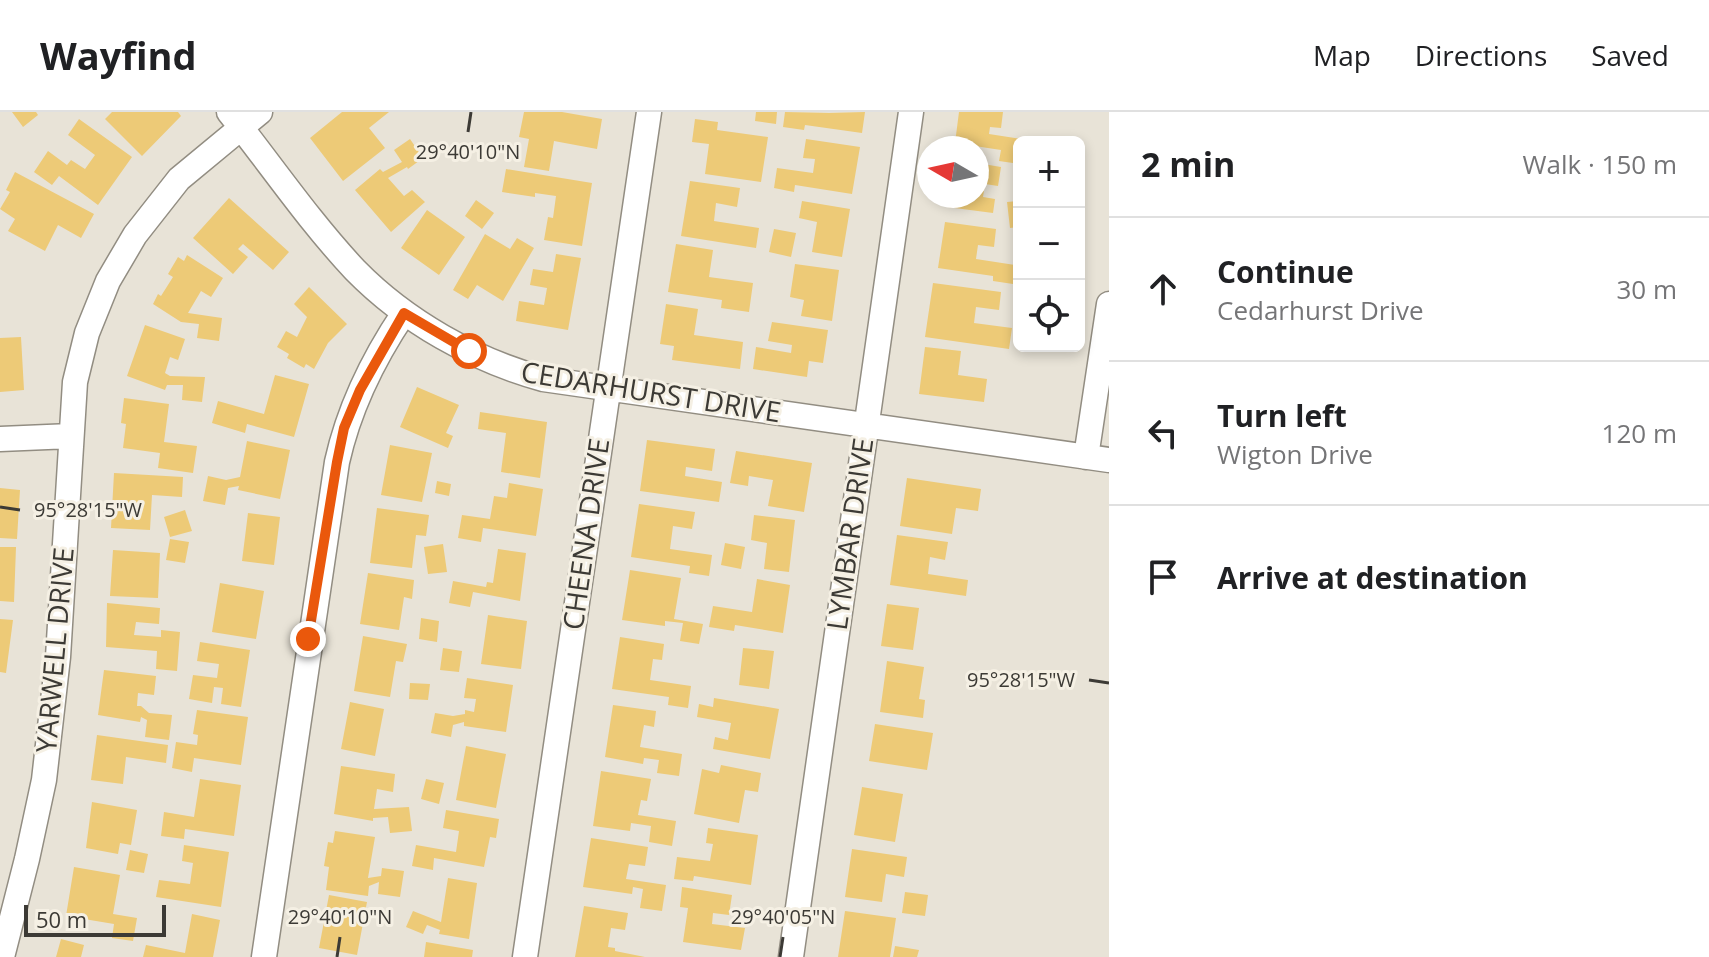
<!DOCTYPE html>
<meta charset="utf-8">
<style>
:root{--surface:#fff;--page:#f6f6f6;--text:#202124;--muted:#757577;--line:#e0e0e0}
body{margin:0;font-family:"Open Sans",sans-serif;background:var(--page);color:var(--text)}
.controls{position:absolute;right:24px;top:24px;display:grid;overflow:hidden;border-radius:12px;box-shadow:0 4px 12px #0003}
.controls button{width:72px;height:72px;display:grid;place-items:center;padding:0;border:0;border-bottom:2px solid var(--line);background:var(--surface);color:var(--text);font:40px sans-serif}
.compass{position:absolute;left:917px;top:24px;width:72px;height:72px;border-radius:50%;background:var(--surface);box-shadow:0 4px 12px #0003;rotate:279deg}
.scale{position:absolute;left:24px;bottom:20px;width:142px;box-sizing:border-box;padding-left:8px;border:4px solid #3c3a35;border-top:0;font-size:22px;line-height:28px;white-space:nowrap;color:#3c3a35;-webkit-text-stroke:6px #f5f0e4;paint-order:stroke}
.stop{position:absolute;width:24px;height:24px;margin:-18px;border:6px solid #ea580c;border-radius:50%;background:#fff}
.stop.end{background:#ea580c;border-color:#fff;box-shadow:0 2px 8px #0008}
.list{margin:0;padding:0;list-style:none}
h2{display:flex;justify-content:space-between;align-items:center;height:104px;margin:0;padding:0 32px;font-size:34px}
h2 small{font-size:26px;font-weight:400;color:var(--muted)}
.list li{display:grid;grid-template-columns:52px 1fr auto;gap:24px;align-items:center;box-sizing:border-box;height:144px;padding:0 32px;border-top:2px solid var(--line)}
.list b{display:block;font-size:30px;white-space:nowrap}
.list p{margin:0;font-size:26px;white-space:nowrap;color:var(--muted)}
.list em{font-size:26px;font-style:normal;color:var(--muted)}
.icon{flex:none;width:44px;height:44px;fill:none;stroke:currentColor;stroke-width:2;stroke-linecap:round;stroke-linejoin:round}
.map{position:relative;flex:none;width:1109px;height:845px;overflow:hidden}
header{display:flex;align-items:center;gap:48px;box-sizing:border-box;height:112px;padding:0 40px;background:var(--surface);border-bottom:2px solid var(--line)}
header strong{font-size:38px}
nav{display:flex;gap:44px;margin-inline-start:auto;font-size:28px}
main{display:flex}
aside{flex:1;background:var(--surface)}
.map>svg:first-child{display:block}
.building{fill:#edca77}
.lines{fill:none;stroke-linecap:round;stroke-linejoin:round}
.minor-casing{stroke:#928d82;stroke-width:27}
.minor{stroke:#fff;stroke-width:24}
.route{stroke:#ea580c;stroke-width:10}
.ticks{fill:none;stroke:#3c3a35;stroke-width:3}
.labels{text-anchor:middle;stroke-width:6;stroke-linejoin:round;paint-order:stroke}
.street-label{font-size:28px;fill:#3c3a35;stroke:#f5f0e4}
.ticks-label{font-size:20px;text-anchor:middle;fill:#3c3a35;stroke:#f5f0e4;stroke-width:6;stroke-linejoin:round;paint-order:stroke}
</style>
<header>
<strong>Wayfind</strong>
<nav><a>Map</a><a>Directions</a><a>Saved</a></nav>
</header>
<main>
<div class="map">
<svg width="1109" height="845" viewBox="0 0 1109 845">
<rect width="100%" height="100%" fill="#e8e3d7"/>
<path class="building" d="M 12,0 L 36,0 L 38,3 L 23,15 Z
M 112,0 L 178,0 L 181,4 L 142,44 L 105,7 Z
M 342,0 L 389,0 L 369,16 L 385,36 L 343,69 L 310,26 Z
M 524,0 L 562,0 L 602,7 L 597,37 L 554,29 L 549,59 L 524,55 L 529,27 L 519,25 Z
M 756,0 L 777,0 L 776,12 L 755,9 Z
M 785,0 L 829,1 L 865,0 L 862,21 L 805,13 L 804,18 L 783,15 Z
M 959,0 L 1003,0 L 1001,16 L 990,15 L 989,22 L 1028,28 L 1019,30 L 1019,52 L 999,49 L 1001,38 L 955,31 Z
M 79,7 L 132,45 L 98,93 L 59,64 L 52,73 L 34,60 L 48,39 L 67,53 L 71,48 L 85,57 L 95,43 L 68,23 Z
M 695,7 L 718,10 L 717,18 L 768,25 L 761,70 L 705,62 L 709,32 L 692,30 Z
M 410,27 L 423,46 L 408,57 L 407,55 L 388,66 L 404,84 L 412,78 L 425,90 L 391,120 L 355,78 L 380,57 L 383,60 L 402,50 L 394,38 Z
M 806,27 L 860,35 L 852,82 L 795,73 L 794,80 L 774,76 L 777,56 L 813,61 L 815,47 L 803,46 Z
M 977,51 L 1001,55 L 998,74 L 985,72 L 983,85 L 995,87 L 993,101 L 947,95 L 948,84 L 977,84 Z
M 506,57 L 592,71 L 582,134 L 544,128 L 548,105 L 553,106 L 556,84 L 535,81 L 535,85 L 502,80 Z
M 15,60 L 94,102 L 81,126 L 58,113 L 45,139 L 8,119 L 15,107 L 0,97 L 10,80 L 6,78 Z
M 690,69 L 740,76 L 737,95 L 716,91 L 714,109 L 759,116 L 756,136 L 681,124 Z
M 229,86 L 289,140 L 273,158 L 243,132 L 238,137 L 248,145 L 233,162 L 193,126 Z
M 476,88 L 494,101 L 482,117 L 465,104 Z
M 802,89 L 850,97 L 842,145 L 812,140 L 817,110 L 799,106 Z
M 1019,89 L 1019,115 L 1010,116 L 1007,90 Z
M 427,98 L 465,125 L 439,163 L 401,136 Z
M 945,110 L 996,117 L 994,135 L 978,133 L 976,147 L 1015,153 L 1013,172 L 993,169 L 993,164 L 938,156 Z
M 774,117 L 796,121 L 791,145 L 769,140 Z
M 485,122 L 510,137 L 517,126 L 534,136 L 503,189 L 477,173 L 468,187 L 453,178 Z
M 676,132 L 713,138 L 709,165 L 753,171 L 749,200 L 721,196 L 722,188 L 668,180 Z
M 556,142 L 581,146 L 568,218 L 516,209 L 519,189 L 544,193 L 547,176 L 530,173 L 533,157 L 553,160 Z
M 187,143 L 223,166 L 211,185 L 201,179 L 188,201 L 222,206 L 219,229 L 197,226 L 199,212 L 181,210 L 153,192 L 158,182 L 161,184 L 173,165 L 168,162 L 178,145 L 184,149 Z
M 795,152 L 839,158 L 832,209 L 801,204 L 804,188 L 790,185 Z
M 933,171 L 1001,180 L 999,198 L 976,195 L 974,211 L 1012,216 L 1009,237 L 925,225 Z
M 309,175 L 347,212 L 328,231 L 314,257 L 306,252 L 304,256 L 287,246 L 289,242 L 277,235 L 286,219 L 297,225 L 307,205 L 294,192 Z
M 666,192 L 698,197 L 694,223 L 743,230 L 740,257 L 672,248 L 674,234 L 660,232 Z
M 772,210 L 828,218 L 823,251 L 809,249 L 807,265 L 753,257 L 756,235 L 791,241 L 792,233 L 768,229 Z
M 145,213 L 185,227 L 178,248 L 170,245 L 165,261 L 170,264 L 205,265 L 202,290 L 182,288 L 183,273 L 167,273 L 165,278 L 127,264 Z
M 21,225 L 24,278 L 0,280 L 0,226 Z
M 925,235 L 961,239 L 958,263 L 987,267 L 984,290 L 919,282 Z
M 275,263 L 309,272 L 294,325 L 247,312 L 245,321 L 212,311 L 218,289 L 264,302 Z
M 417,275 L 459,293 L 446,321 L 453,324 L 448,336 L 400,315 Z
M 124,286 L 169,292 L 164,330 L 197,334 L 193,361 L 158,356 L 160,341 L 123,336 L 126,312 L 121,311 Z
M 480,300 L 547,310 L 540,366 L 501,360 L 506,321 L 478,317 Z
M 647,328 L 715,337 L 712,359 L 686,355 L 685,364 L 722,370 L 719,390 L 640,379 Z
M 247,329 L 290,338 L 280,387 L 238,378 L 239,374 L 228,376 L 225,393 L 203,389 L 208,364 L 226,368 L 240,365 Z
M 390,333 L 432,341 L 422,390 L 381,383 Z
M 736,339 L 812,351 L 804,400 L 768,394 L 773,368 L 749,364 L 748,374 L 730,371 Z
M 114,361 L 183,365 L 182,385 L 152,383 L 150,418 L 111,416 Z
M 907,366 L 981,377 L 978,399 L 956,396 L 952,422 L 900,414 Z
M 437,369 L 451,372 L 449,384 L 435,381 Z
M 509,371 L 543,377 L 536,424 L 483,416 L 481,430 L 458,426 L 462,403 L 490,407 L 494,384 L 507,386 Z
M 0,376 L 20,378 L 17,427 L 0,426 Z
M 639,392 L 695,400 L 692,417 L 673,414 L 670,437 L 712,443 L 709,464 L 689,461 L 690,454 L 631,445 Z
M 377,396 L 429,403 L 426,424 L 416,423 L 412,456 L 370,451 Z
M 185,398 L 192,419 L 170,425 L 164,405 Z
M 248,401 L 280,405 L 274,453 L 242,449 Z
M 754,403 L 795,408 L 789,460 L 764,457 L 767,431 L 751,428 Z
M 897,423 L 948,430 L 945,448 L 930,445 L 928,462 L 968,468 L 966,484 L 890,473 Z
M 170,427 L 189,430 L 185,451 L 166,448 Z
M 725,431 L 745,435 L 741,457 L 721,453 Z
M 443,432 L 447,460 L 428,462 L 424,435 Z
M 0,435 L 16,435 L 14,490 L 0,489 Z
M 498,437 L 526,441 L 520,489 L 473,480 L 470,495 L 449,491 L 453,469 L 486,475 L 487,470 L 493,471 Z
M 113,438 L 160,441 L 158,486 L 110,484 Z
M 630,458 L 681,466 L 674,507 L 703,512 L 699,532 L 680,529 L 683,511 L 665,509 L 665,514 L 622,508 Z
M 368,461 L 414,468 L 412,487 L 404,485 L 399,518 L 360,512 Z
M 757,467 L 790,473 L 783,521 L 735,513 L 734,519 L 709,515 L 713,494 L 752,500 Z
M 220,471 L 264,479 L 256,527 L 212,520 Z
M 107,491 L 160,496 L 159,512 L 136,510 L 134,523 L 161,525 L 161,518 L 180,520 L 177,559 L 156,557 L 157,539 L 106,535 Z
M 887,492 L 919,496 L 913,538 L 881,534 Z
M 488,503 L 527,509 L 521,557 L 481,552 Z
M 421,506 L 439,509 L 437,530 L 419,527 Z
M 0,507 L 13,508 L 6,561 L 0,560 Z
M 363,524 L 407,532 L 403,550 L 396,549 L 390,585 L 354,579 Z
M 620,525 L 664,532 L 662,548 L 653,547 L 650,568 L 691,574 L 688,596 L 668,593 L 669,585 L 612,577 Z
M 200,530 L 250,538 L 241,595 L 221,592 L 223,576 L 214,575 L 212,591 L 189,587 L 193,563 L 217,566 L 219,552 L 197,549 Z
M 443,536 L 462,539 L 459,560 L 440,558 Z
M 743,536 L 774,539 L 769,577 L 739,573 Z
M 887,549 L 924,555 L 919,587 L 925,588 L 923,606 L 880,600 Z
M 104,558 L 156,564 L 154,583 L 138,581 L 137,594 L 141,594 L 149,601 L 172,603 L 169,628 L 145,625 L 147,608 L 141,605 L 140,610 L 98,603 Z
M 467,566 L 513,573 L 506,620 L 464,614 L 464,610 L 453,613 L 451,625 L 431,621 L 435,601 L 453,604 L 465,602 L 465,598 L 474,600 L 476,587 L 464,586 Z
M 410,571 L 430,572 L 428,588 L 409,587 Z
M 714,586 L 779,597 L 770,647 L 713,637 L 715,625 L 728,628 L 731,611 L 697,605 L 699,592 L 713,595 Z
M 350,590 L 384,597 L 375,644 L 341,637 Z
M 613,593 L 656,599 L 654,615 L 644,613 L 640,635 L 682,642 L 679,664 L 657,661 L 659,648 L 644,646 L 643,652 L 605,645 Z
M 197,598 L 248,605 L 241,653 L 194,646 L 192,660 L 172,656 L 176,630 L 197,633 L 198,623 L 193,622 Z
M 875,612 L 933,621 L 927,658 L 869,649 Z
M 97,623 L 168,633 L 166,651 L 126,645 L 123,672 L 91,668 Z
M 466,634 L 506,642 L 496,696 L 456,688 Z
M 721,653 L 761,661 L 758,680 L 745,678 L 739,711 L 694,702 L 702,657 L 719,661 Z
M 341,654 L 395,662 L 393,680 L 377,677 L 374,697 L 409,695 L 412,719 L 390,721 L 388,705 L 373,706 L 373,709 L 334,702 Z
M 601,659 L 651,667 L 647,689 L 641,688 L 638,703 L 676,709 L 672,734 L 649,730 L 651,714 L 631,711 L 630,719 L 593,714 Z
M 200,667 L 241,673 L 234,724 L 185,717 L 184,727 L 161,724 L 164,700 L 194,705 Z
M 426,667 L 444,671 L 439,692 L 421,687 Z
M 862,675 L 903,682 L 895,730 L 854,723 Z
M 92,690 L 137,698 L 131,733 L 120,731 L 118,742 L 86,736 Z
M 446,698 L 499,707 L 496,726 L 490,725 L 484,755 L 434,746 L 433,758 L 412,754 L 416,733 L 456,740 L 459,719 L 443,716 Z
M 708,716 L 758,723 L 751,773 L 694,764 L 693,769 L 674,767 L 677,745 L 710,749 L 713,732 L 706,731 Z
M 335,719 L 375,725 L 368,766 L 381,764 L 382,756 L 404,759 L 400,785 L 378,782 L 379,770 L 369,774 L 368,784 L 326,778 L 329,755 L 324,754 L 328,730 L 333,731 Z
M 591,726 L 648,735 L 645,754 L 629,752 L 626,767 L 666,773 L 662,799 L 640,796 L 643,777 L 633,775 L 632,782 L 583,775 Z
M 184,733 L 229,740 L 221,795 L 156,785 L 159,768 L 190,772 L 193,751 L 182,749 Z
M 852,737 L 907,745 L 904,765 L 886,762 L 882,790 L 845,785 Z
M 130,738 L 148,742 L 144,761 L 126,758 Z
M 74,755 L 120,763 L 113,802 L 137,806 L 133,829 L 112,826 L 114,812 L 66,804 Z
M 448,766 L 477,771 L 469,827 L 439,822 L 440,818 L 427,813 L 423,822 L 406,815 L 413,799 L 441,810 Z
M 682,775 L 732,783 L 729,803 L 713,801 L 712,812 L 745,816 L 741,838 L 683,830 L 688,796 L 680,795 Z
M 905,780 L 928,783 L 925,804 L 902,801 Z
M 329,783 L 367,790 L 357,843 L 319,836 Z
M 584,794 L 628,801 L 625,818 L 611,816 L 608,835 L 615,836 L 615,839 L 645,845 L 575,845 Z
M 845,799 L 896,806 L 890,845 L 838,845 Z
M 192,802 L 220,808 L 213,845 L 143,845 L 146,833 L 185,841 Z
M 61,827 L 84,833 L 81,845 L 56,845 Z
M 426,830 L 473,838 L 472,845 L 424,845 Z
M 895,834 L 919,838 L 917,845 L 893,845 Z"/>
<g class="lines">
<defs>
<path id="minor" d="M 229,0 C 271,53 309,109 355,158 C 406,210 474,248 543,267 L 1109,348
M 0,327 L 71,324
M 1086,345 L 1109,192
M 2,845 L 27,747 L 44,668 L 58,545 L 75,270 L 87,221 L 108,169 L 135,123 L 179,67 L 260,0
M 264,845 L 337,350 C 349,296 373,247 404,201
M 525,845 L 649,0
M 791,845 L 911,0"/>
</defs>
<use href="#minor" class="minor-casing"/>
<use href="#minor" class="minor"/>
</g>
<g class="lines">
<path class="route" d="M 308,527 L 337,350 L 344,316 L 360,278 L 404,201 L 469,239"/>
</g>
<path class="ticks" d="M 468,20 L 471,0M 0,395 L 20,398M 1089,568 L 1109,571M 337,845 L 340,825M 780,845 L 783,825"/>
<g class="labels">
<g class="street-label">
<text transform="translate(651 280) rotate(9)" y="10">CEDARHURST DRIVE</text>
<text transform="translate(586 422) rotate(-82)" y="10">CHEENA DRIVE</text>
<text transform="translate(850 422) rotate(-82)" y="10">LYMBAR DRIVE</text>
<text transform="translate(55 538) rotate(-85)" y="10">YARWELL DRIVE</text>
</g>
</g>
<g class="ticks-label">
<text x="468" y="47">29°40'10"N</text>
<text x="88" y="405">95°28'15"W</text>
<text x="1021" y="575">95°28'15"W</text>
<text x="340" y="812">29°40'10"N</text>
<text x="783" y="812">29°40'05"N</text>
</g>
</svg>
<div class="controls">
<button>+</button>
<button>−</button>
<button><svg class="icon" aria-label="locate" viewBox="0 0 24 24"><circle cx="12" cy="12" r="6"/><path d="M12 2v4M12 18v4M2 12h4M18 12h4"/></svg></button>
</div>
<svg class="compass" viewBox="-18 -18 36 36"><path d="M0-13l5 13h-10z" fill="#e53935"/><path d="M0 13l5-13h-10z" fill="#757577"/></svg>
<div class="scale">50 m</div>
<div class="stop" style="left:469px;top:239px"></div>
<div class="stop end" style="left:308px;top:527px"></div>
</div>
<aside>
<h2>2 min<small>Walk · 150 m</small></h2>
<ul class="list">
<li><svg class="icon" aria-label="ahead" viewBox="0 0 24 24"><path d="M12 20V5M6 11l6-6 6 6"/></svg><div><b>Continue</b><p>Cedarhurst Drive</p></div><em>30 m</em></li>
<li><svg class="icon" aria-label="left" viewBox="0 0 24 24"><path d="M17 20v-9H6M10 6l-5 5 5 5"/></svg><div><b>Turn left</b><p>Wigton Drive</p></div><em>120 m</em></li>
<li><svg class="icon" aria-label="arrive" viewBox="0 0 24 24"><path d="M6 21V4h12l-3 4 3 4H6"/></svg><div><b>Arrive at destination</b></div></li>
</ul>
</aside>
</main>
